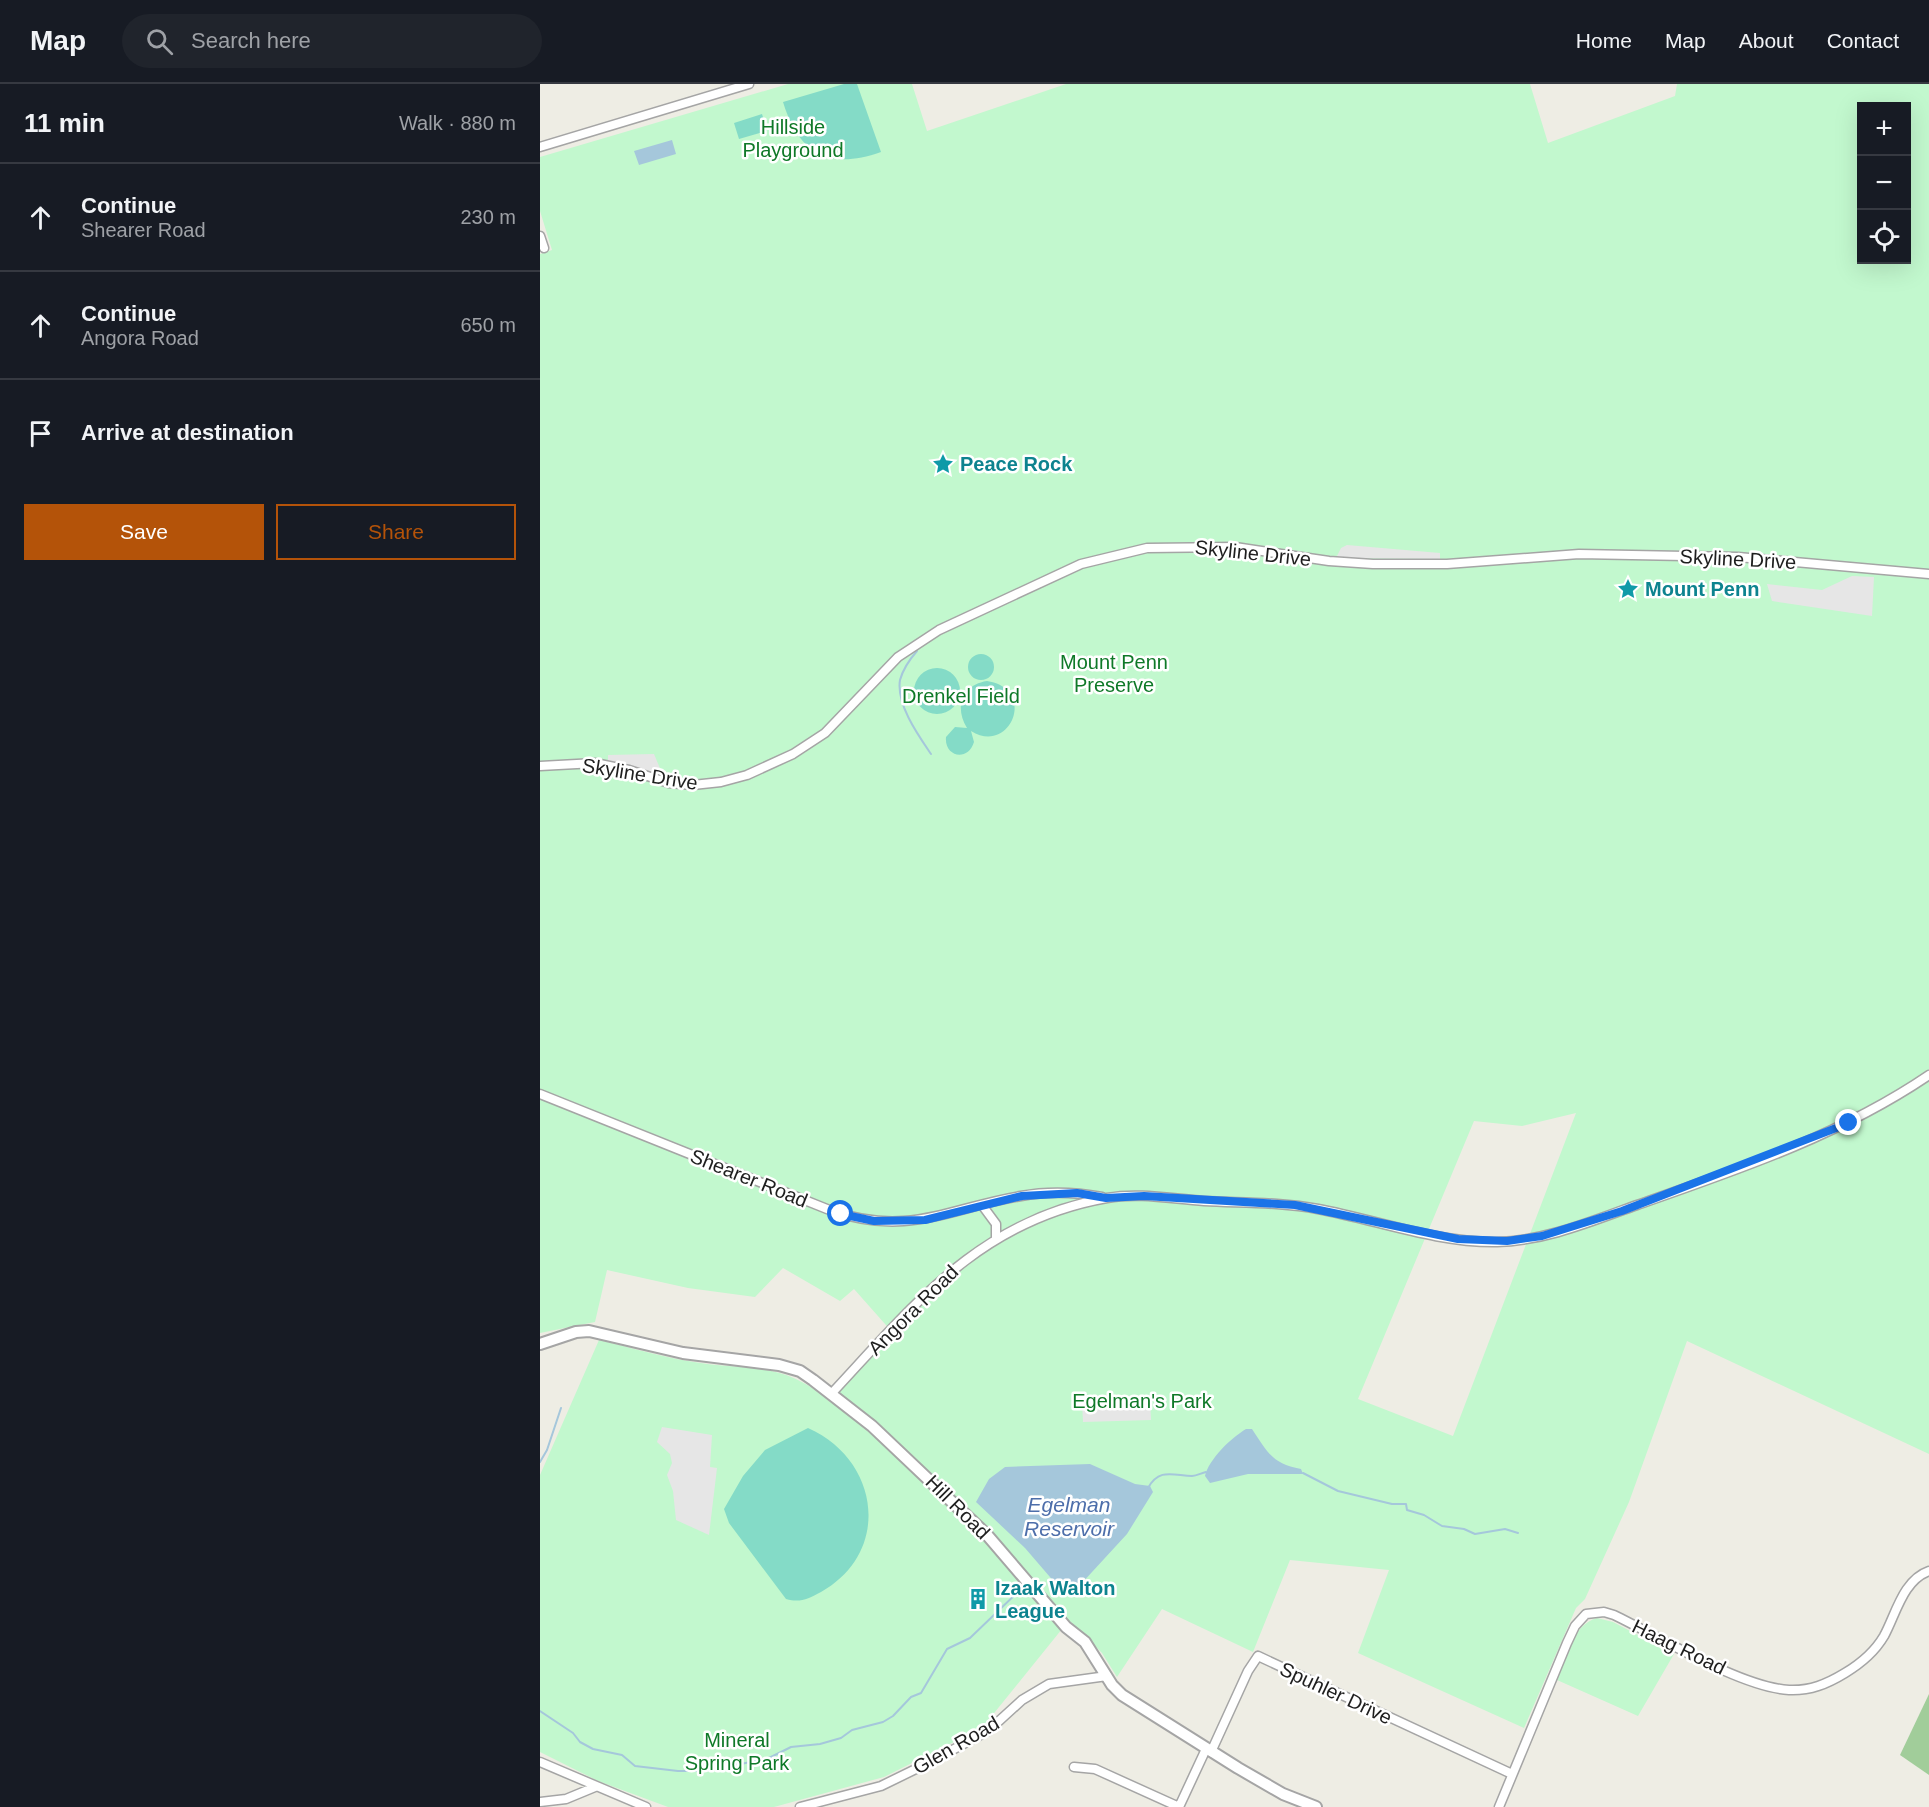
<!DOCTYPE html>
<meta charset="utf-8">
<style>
:root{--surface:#171b24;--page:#20242c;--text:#f1f3f6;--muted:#9ea1a6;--line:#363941;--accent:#b45309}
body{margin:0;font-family:Helvetica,sans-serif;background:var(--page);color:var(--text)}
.controls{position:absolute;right:18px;top:18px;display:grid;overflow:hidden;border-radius:0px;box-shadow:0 6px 24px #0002}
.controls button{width:54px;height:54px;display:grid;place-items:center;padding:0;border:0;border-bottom:2px solid var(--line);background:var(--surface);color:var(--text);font:30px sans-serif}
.stop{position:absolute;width:18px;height:18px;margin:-14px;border:4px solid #1a73e8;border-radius:50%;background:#fff}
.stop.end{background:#1a73e8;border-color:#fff;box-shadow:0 2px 6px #0008}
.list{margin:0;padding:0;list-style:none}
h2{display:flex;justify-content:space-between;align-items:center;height:78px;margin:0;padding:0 24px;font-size:26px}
h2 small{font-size:20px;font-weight:400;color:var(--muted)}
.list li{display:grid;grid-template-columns:39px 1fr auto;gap:18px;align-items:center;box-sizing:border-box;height:108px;padding:0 24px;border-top:2px solid var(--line)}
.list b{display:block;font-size:22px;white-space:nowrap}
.list p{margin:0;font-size:20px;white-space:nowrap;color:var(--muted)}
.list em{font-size:20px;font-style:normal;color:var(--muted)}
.actions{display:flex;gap:12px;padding:18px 24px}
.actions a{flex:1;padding:14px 0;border:2px solid var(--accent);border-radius:0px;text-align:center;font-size:21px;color:var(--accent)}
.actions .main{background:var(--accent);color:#fff}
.icon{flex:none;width:33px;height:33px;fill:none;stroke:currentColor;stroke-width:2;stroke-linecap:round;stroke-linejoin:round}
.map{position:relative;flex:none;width:1389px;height:1723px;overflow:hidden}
header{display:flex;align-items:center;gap:36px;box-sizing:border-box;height:84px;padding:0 30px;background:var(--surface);border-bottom:2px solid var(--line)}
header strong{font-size:28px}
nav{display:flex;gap:33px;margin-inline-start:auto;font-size:21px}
.search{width:420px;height:54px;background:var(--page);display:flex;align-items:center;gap:15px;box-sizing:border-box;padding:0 21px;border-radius:33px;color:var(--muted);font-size:22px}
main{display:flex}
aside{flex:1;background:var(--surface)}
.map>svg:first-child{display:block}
.forest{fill:#a1cd9a}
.park{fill:#c2f8ce;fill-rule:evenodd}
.pitch{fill:#84dbc7}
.parking{fill:#e6e6e6}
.water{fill:#a5c7db}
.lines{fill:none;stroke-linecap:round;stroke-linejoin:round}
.stream{stroke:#a5c7db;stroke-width:2}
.minor-casing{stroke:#a5a5a5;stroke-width:11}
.tertiary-casing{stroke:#a5a5a5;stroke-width:14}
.minor{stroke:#fff;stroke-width:8}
.tertiary{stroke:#fff;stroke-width:10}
.route{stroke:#1a73e8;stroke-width:8}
.labels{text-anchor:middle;stroke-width:5;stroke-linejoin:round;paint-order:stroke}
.park-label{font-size:20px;fill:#0f7928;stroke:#fff}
.culture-label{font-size:20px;font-weight:bold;fill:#0d838f;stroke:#fff;text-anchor:start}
.street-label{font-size:20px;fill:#1e1e1e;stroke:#fff}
.water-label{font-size:21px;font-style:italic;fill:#4d6eaa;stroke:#fff}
</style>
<header>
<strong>Map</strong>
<div class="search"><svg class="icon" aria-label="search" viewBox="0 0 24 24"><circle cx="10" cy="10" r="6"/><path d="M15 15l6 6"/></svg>Search here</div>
<nav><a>Home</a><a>Map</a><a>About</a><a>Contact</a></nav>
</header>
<main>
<aside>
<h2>11 min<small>Walk · 880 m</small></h2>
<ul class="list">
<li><svg class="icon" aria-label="ahead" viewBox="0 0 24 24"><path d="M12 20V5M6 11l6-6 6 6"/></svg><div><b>Continue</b><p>Shearer Road</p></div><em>230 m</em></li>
<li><svg class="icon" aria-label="ahead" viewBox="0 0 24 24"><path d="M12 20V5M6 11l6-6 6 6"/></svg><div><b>Continue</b><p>Angora Road</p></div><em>650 m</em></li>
<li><svg class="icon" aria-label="arrive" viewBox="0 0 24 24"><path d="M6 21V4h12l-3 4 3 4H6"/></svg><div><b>Arrive at destination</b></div></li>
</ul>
<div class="actions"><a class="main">Save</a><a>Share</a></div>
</aside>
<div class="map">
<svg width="1389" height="1723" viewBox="0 0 1389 1723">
<rect width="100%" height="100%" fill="#eeede4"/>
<path class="forest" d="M 1389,1610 L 1389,1691 L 1360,1671 Z"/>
<path class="park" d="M 248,0 L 372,0 L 387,47 L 526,0 L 990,0 L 1008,59 L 1135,12 L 1137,0 L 1389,0 L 1389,1370 L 1147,1257 L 1089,1418 L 1045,1515 L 1036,1524 L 984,1644 L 818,1569 L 849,1486 L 750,1476 L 713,1568 L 622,1525 L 577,1593 L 562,1569 L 531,1538 L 522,1545 L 442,1644 L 344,1693 L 234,1723 L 128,1723 L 58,1697 L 0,1668 L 0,1391 L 59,1256 C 89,1263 118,1272 148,1277 C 207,1288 242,1275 290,1318 L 353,1249 L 314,1205 L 300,1217 L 243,1184 L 215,1213 L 148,1204 L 67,1186 L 55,1238 L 0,1249 L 0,170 L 12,166 L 0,127 L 0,73 ZM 1322,22 L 1366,22 L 1366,176 L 1322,176 ZM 1036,1029 L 913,1352 L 818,1315 L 934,1037 L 982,1042 Z
M 1057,1534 L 1073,1538 L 1134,1570 L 1098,1632 L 1017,1596 C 1025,1574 1032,1541 1057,1534 Z"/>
<path class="pitch" d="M 304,0 L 317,0 L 341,68 C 290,86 259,71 243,18 Z
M 222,30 L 227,47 L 199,55 L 194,39 Z
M428 583a13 13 0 1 1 26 0a13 13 0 1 1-26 0Z
M374 607a23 23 0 1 1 46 0a23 23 0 1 1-46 0Z
M 447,597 C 498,605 470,672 431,647 L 434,658 C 428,678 404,673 406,653 L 415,643 L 427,644 C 414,623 422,601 447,597 Z
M 268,1344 C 340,1376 352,1468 281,1508 C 268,1515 260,1519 246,1515 L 189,1439 L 184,1425 L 203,1392 L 225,1366 Z"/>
<path class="parking" d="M 807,461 L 900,469 L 900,475 L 796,474 L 801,464 Z
M 1312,492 L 1334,493 L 1332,532 L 1232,517 L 1227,500 L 1282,506 Z
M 114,670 L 124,694 L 68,677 L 68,671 Z
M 610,1316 L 611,1336 L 543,1338 L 542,1318 Z
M 122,1343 L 172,1351 L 170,1383 L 177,1384 L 169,1451 L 136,1436 L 133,1407 L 127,1391 L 132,1379 L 130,1370 L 117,1358 Z"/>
<path class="water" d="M 132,56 L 136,70 L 99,81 L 94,67 Z
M 706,1345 L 712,1345 C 728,1369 732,1379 761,1385 L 763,1390 L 708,1390 L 670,1399 L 665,1392 C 669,1375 691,1354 706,1345 Z
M 550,1380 L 595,1400 L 610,1402 L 613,1408 L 587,1450 L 541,1500 L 535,1506 L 522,1507 L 485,1464 L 436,1418 L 449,1395 L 465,1383 Z"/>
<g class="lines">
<path class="stream" d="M 377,567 C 370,575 363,585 360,596 C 356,620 378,651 391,670
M 0,1378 L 7,1366 L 21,1324
M 763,1389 L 798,1407 L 852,1420 L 866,1420 L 867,1426 L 884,1431 L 902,1442 L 924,1445 L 935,1450 L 965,1445 L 978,1449
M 608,1404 C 619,1384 632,1391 652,1392 C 657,1392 661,1389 666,1388
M 0,1627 L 33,1649 L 40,1658 L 53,1665 L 82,1671 L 95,1682 L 138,1687 L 166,1687 L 186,1679 L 201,1680 L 229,1674 L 251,1663 L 280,1660 L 301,1654 L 312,1646 L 343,1638 L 353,1632 L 371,1613 L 381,1609 L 407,1565 L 430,1554 L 484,1502"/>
<defs>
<path id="minor" d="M 0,63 L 209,0
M 0,152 L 4,164
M 0,682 L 55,679 L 89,686 L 129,699 L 153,701 L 181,698 L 207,691 L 253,670 L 285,649 L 358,573 L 399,546 L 541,480 L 607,464 L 695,463 L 789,477 L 833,480 L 907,480 L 1039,470 L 1198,473 L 1389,490
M 0,1010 L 292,1127 C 369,1153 409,1124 481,1112 C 508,1107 535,1108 562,1113
M 442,1121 L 456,1140 L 456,1155
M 292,1309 C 374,1221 440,1136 567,1114 C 599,1108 632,1115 664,1117 C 702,1119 741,1118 778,1125 C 837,1136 897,1159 957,1158 C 1005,1157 1052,1137 1097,1121 C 1197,1086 1301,1051 1389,991
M 671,1668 L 708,1587 L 718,1572 L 972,1690
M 0,1678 L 106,1723
M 534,1683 L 555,1685 L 639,1723
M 0,1718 L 26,1715 L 55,1703
M 260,1723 L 341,1702 L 386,1680 L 448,1647 L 482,1616 L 509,1600 L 567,1592
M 639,1723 L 666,1665
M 959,1723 L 1027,1559 L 1035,1542 L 1046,1530 L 1064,1528 L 1074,1531 C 1120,1553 1200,1603 1249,1606 C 1270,1607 1287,1600 1305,1589 C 1320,1580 1334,1569 1344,1552 C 1356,1530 1363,1496 1389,1487"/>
<path id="tertiary" d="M 0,1260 L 36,1248 L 49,1247 L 143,1269 L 239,1281 L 260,1287 L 273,1296 L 332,1342 L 448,1452 L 526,1543 L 545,1558 L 572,1601 L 582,1611 L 698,1684 L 743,1710 L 776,1723"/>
</defs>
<use href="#minor" class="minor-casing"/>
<use href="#tertiary" class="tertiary-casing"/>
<use href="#minor" class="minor"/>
<use href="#tertiary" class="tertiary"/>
</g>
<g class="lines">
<path class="route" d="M 301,1130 L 334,1137 L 385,1136 L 482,1112 L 537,1109 L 566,1114 L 604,1112 L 755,1121 L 918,1155 L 967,1157 L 1002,1152 L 1082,1127 L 1309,1039"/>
</g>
<defs>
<symbol id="sight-bare" viewBox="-9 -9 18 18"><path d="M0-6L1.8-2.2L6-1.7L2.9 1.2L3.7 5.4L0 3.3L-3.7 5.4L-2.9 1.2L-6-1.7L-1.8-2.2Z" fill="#0f9aa8" stroke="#fff" stroke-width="2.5" paint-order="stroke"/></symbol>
<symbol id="building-bare" viewBox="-9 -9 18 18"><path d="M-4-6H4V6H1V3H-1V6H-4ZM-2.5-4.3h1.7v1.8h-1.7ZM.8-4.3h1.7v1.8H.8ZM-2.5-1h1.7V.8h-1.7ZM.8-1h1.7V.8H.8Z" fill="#0f9aa8" stroke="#fff" stroke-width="2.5" paint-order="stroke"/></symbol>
</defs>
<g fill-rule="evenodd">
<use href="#sight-bare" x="388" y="365" width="30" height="30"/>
<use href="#sight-bare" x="1073" y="490" width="30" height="30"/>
<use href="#building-bare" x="423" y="1500" width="30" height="30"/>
</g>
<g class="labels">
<g class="park-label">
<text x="253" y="50">Hillside<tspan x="253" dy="23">Playground</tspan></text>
<text x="574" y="585">Mount Penn<tspan x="574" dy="23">Preserve</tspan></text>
<text x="421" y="619">Drenkel Field</text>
<text x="602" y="1324">Egelman's Park</text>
<text x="197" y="1663">Mineral<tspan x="197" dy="23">Spring Park</tspan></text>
</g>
<g class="culture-label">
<text x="420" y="387">Peace Rock</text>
<text x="1105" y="512">Mount Penn</text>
<text x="455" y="1511">Izaak Walton<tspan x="455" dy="23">League</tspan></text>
</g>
<g class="street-label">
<text transform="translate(713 469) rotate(6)" y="7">Skyline Drive</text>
<text transform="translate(1198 475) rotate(3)" y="7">Skyline Drive</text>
<text transform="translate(100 690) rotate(9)" y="7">Skyline Drive</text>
<text transform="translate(209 1094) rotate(22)" y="7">Shearer Road</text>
<text transform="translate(373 1226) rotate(-45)" y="7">Angora Road</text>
<text transform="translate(418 1423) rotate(45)" y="7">Hill Road</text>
<text transform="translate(1139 1563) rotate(26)" y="7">Haag Road</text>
<text transform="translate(796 1609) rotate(25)" y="7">Spuhler Drive</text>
<text transform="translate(416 1661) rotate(-30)" y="7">Glen Road</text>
</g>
<g class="water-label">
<text x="529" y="1428">Egelman<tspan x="529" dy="24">Reservoir</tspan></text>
</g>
</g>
</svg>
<div class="controls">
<button>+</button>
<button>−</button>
<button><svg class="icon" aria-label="locate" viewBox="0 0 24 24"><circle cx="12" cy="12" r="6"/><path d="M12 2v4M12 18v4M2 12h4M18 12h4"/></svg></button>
</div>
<div class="stop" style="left:301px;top:1130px"></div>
<div class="stop end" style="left:1309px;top:1039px"></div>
</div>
</main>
